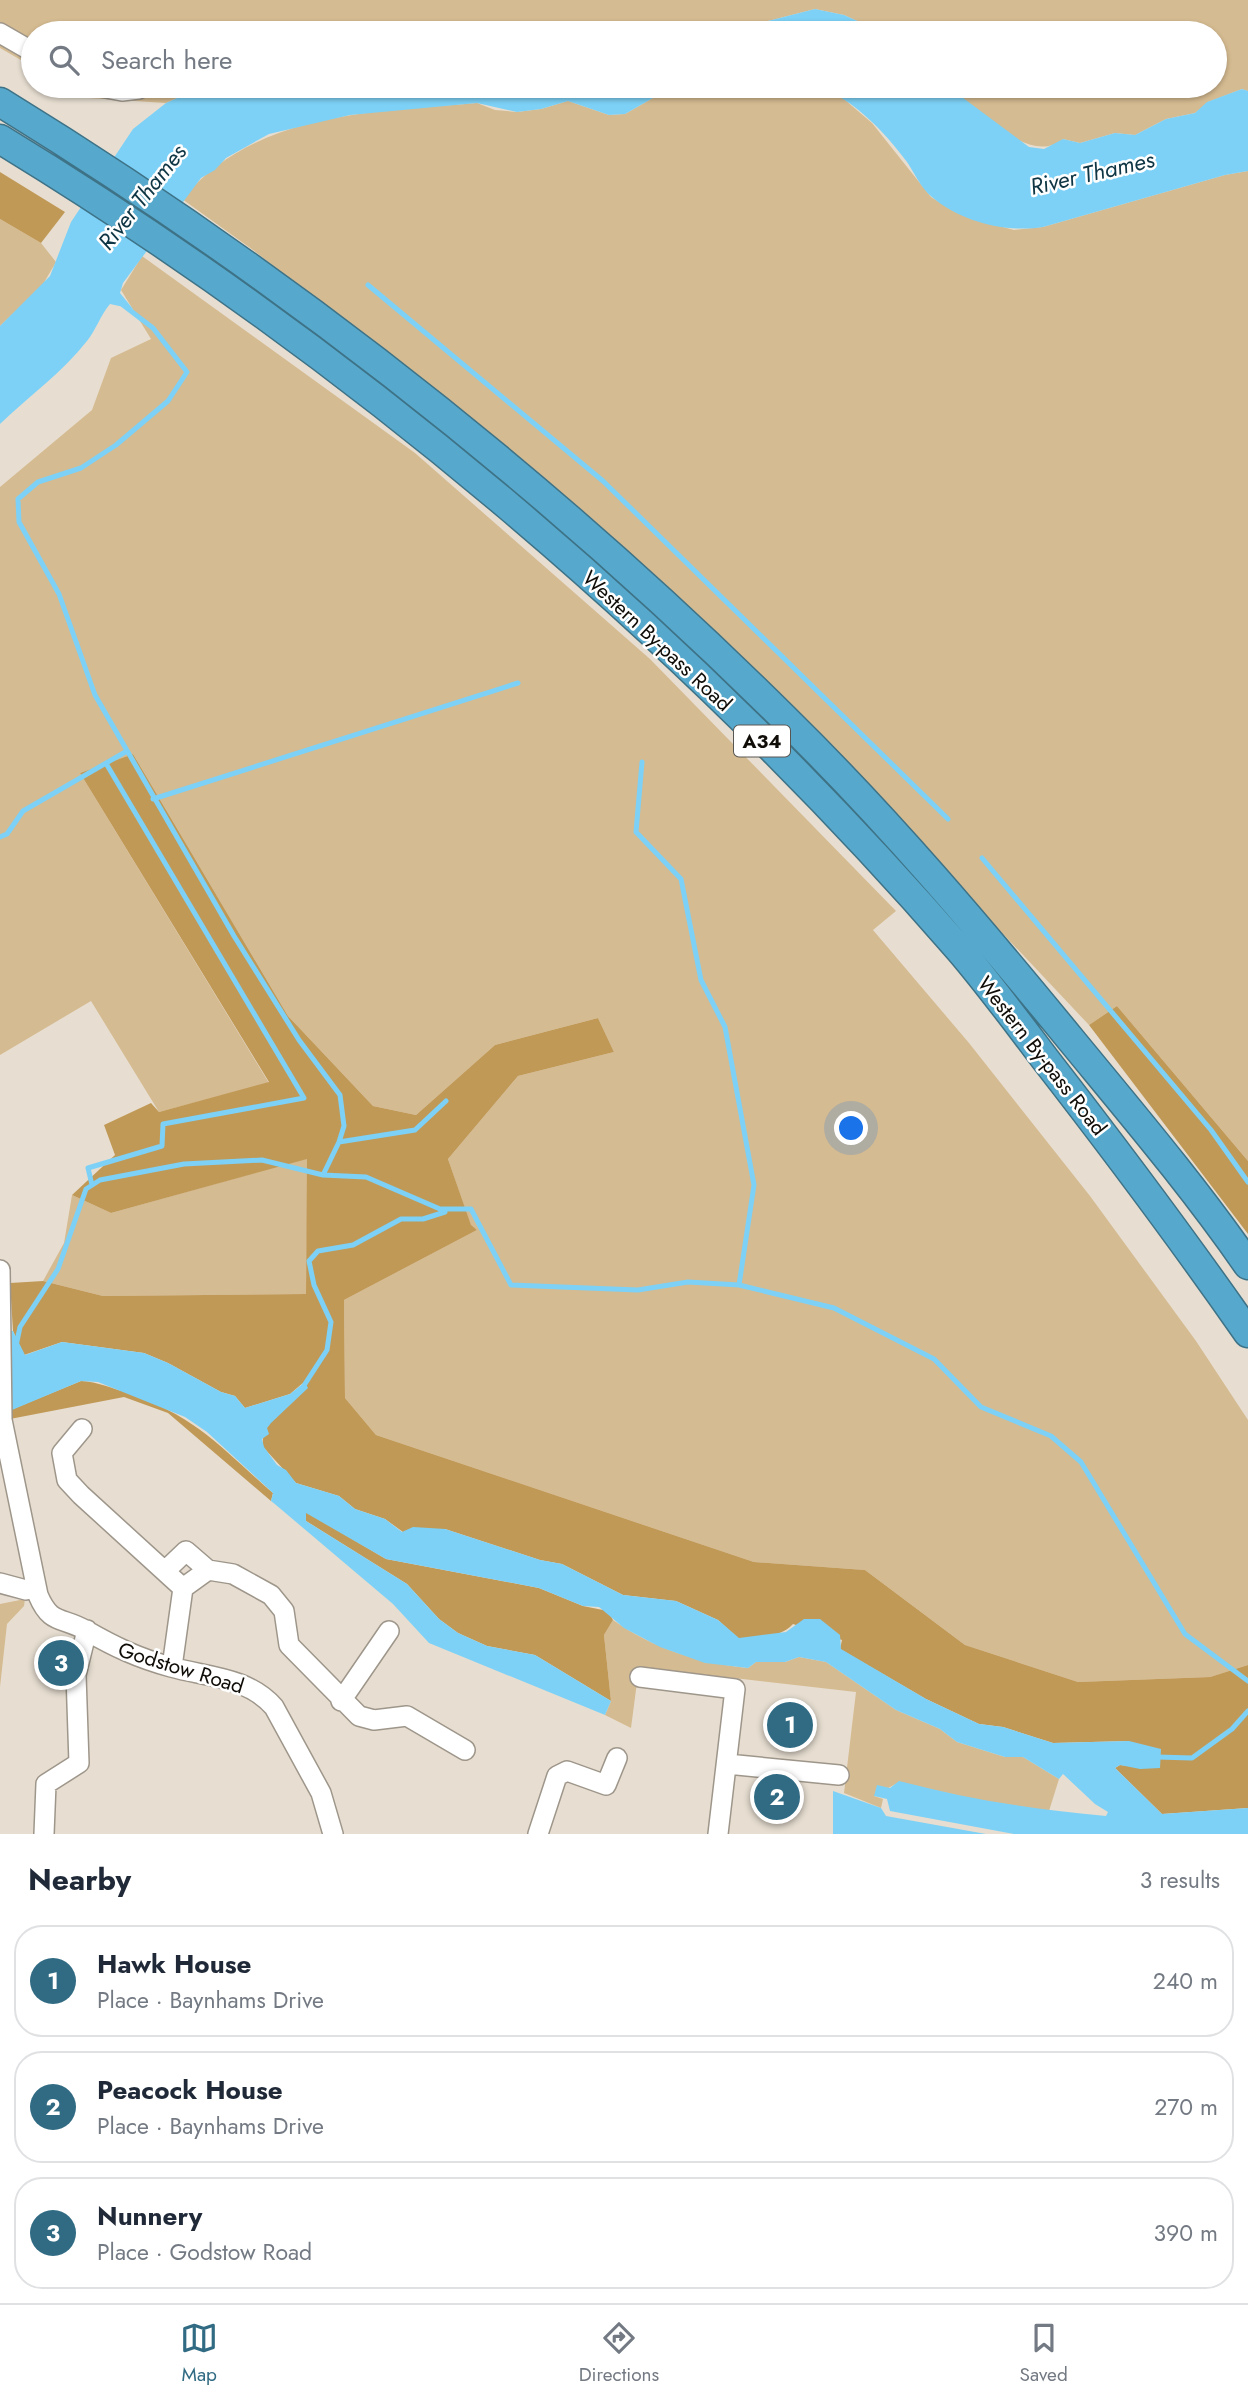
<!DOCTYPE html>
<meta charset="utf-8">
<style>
:root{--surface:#fff;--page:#f6f6f7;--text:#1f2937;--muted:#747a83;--line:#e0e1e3;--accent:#306b83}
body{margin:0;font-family:Jost,sans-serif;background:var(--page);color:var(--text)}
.you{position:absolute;left:852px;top:1129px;width:24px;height:24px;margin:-18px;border:5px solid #fff;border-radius:50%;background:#1a73e8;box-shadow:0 0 0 10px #1a73e833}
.badge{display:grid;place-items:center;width:46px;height:46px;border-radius:50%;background:var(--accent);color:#fff;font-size:23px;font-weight:700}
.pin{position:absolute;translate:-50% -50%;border:4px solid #fff;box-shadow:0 2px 7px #0006}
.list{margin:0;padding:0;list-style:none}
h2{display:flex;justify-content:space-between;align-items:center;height:91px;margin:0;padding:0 28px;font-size:30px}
h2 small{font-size:23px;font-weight:400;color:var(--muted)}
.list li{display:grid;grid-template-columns:46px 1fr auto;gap:21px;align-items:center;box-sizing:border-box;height:112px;margin:0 14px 14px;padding:0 14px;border:2px solid var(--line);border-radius:28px}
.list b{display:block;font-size:26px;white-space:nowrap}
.list p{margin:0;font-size:23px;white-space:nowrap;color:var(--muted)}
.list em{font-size:23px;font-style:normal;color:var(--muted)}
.icon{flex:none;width:38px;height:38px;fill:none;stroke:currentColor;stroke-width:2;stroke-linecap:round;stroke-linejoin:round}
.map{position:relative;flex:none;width:1248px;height:1834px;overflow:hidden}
.search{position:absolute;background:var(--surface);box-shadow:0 2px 5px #0004;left:21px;right:21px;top:21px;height:77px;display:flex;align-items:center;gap:18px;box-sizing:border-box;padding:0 24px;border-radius:38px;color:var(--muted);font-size:26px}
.sheet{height:469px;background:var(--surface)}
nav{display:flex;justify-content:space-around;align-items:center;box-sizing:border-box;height:98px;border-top:2px solid var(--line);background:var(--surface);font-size:19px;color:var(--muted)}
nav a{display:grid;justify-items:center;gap:4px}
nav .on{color:var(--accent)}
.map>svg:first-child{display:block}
.green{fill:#d5bb91}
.forest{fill:#c19957}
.water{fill:#7dd1f6}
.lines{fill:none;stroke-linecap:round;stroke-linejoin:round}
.stream{stroke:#7dd1f6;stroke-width:5}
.minor-casing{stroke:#9e968a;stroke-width:22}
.highway-casing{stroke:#3e7287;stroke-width:31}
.minor{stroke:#fff;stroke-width:19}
.highway{stroke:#56a9cc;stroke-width:28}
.labels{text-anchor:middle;stroke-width:5;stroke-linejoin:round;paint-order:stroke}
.shield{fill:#fff;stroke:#585652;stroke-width:2}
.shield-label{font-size:19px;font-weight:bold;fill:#100d08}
.street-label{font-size:21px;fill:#100d08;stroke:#fff}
.water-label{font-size:23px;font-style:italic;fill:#0e3544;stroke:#fff}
</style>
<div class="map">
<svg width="1248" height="1834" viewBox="0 0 1248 1834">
<rect width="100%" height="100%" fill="#e7ded1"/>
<path class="green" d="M 0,0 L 1248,0 L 1248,91 L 1242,89 L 1208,102 L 1195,113 L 1166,119 L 1135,135 L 1115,133 L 1080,143 L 1063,139 C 1029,168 975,106 947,86 L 1215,86 L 1215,33 L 884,33 L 844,15 L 815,9 L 756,24 L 677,33 L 33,33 L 33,67 L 0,48 Z
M 67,86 L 204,86 L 166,103 L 89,98 Z
M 745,86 L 818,86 L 838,94 L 872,123 L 931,197 L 955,212 L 988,223 L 1014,230 L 1043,227 L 1225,175 L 1248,171 L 1248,1161 L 1117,1006 L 1089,1025 L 824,744 L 548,482 L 253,250 L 182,199 C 256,112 370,112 477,103 L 495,110 L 517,112 L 541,109 L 568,101 L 609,115 L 625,114 L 660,94 L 719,93 Z
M 0,219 L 41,243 L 56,262 L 42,286 L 0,326 Z
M 142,256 L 415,453 L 650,659 L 896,911 L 873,930 L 969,1043 L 1090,1196 L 1196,1341 L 1248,1420 L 1248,1665 L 1210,1677 L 1078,1682 L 965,1645 L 865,1570 L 754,1562 L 376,1435 L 345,1398 L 344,1300 L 477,1230 L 471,1226 L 448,1159 L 518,1076 L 614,1052 L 598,1018 L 495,1045 L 416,1115 L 373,1106 L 288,1016 L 133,754 L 80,773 L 269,1083 L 159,1112 L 91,1001 L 0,1055 L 0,487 L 92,410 L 111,358 L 151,339 L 121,290 Z
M 308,1158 L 306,1294 L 103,1296 L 43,1281 L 64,1243 L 72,1195 L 111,1213 Z
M 25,1599 L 24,1606 L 7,1624 L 0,1687 L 0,1604 Z
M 613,1620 C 654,1649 699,1663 748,1668 L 756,1662 L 785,1662 L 799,1657 L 826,1662 L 896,1710 L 940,1729 L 957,1742 L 1005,1757 L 1023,1757 L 1059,1779 L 1049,1811 L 973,1799 L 899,1782 L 874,1796 L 883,1799 L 881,1808 L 844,1793 L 856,1692 L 639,1667 L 631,1728 L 605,1715 L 611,1701 L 604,1635 Z"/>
<path class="forest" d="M 0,172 L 65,212 L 41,243 L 0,219 Z
M 133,754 L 288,1016 L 373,1106 L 416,1115 L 495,1045 L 598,1018 L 614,1052 L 518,1076 L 448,1159 L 471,1225 L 477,1230 L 344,1300 L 345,1398 L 376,1435 L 754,1562 L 865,1570 L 965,1645 L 1078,1682 L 1210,1677 L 1248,1665 L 1248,1808 L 1162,1814 L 1115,1768 L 1120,1765 L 1148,1768 L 1129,1741 L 1053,1743 L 1003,1727 L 979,1724 L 926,1699 L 840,1649 L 842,1640 L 793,1624 C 780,1638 757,1639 738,1638 L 718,1620 L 676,1601 L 623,1595 L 562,1564 L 540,1560 L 445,1529 L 403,1532 L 385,1519 L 355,1509 L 339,1496 L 296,1483 L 263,1447 C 259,1425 292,1398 304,1382 L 290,1394 L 245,1408 L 235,1396 L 221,1392 L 168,1363 L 144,1353 L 62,1342 L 24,1355 L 13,1331 L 10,1283 L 43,1281 L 103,1296 L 306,1294 L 307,1159 L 111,1213 L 72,1195 L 115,1155 L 104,1125 L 151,1103 L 159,1112 L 269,1082 L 80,773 Z
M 1117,1006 L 1248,1161 L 1248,1234 L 1089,1025 Z
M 81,1381 C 98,1382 111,1388 128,1393 C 197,1417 220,1447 273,1493 L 271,1501 L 168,1413 L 124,1397 L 10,1419 L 8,1411 Z
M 306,1512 L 386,1559 L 539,1588 L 583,1606 L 608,1611 L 613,1620 L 604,1635 L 611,1701 L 535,1655 L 487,1646 L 458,1633 L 439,1619 L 407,1584 L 306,1521 Z"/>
<path class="water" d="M 815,9 L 844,15 L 884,33 L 677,33 L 756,24 Z
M 204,86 L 745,86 L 719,93 L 660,94 L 625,114 L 609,115 L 568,101 L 541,109 L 517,112 L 477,103 L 350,115 L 269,134 L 226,158 L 215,170 L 201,178 L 123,283 L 120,293 L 133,309 L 110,304 C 100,316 96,330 87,341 C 62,373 29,396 0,424 L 0,326 L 50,276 L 71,222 L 133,129 L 166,103 Z
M 818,86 L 947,86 L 1029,147 L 1044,149 L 1063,139 L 1080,143 L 1115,133 L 1135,135 L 1166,119 L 1195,113 L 1207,102 L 1242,89 L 1248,91 L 1248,171 L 1225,175 L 1043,227 C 1007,233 961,222 932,197 C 921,188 915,174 907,162 C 884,131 854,100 818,86 Z
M 0,1329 L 13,1331 L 25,1355 L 62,1342 L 144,1353 L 168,1363 L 221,1392 L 235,1396 L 245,1408 L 290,1394 L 305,1382 L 308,1388 L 271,1423 L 267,1428 L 269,1434 L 262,1439 L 264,1447 L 277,1465 L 286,1470 L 296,1483 L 339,1496 L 355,1509 L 385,1519 L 402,1532 L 413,1527 L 445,1529 L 540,1560 L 562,1564 L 623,1595 L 676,1601 L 718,1620 L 739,1638 L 786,1632 L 804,1619 L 820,1619 L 840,1635 L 841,1649 L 926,1699 L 979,1724 L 1003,1727 L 1053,1743 L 1129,1741 L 1161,1749 L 1160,1768 L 1140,1769 L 1120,1765 L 1115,1768 L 1162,1814 L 1248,1808 L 1248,1834 L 1014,1834 L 890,1811 L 887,1799 L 874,1796 L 877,1785 L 890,1788 L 899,1781 C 967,1799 1036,1810 1106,1816 L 1108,1812 L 1095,1804 L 1063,1774 L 1059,1779 L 1023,1757 L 1005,1757 L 957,1742 L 940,1729 L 896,1710 L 826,1662 L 799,1657 L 785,1662 L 756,1662 L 748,1668 L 705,1663 L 660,1647 L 624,1628 L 599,1607 L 583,1606 L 539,1588 L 386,1559 L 306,1513 L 306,1521 L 407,1584 L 439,1619 L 458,1633 L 487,1646 L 535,1655 L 611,1701 L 605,1715 L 429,1643 L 393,1604 L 276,1505 L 271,1501 L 273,1493 L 207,1432 L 185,1417 L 98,1382 L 81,1381 L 0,1415 Z
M 833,1791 L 881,1808 L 886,1816 L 986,1834 L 833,1834 Z"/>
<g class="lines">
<path class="stream" d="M 368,285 L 603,481 L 948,819
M 123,305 L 153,328 L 187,372 L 168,401 L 116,445 L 81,468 L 38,482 L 18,499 L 19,522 L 59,594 L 95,695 L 234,936 L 299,1040 L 340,1095 L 344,1126 L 339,1142
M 153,799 L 518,683
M 0,837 L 7,834 L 23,811 L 127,751
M 982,858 L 1211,1130 L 1248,1182
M 323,1175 L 339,1142 L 415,1130 L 446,1101
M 92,1185 L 88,1168 L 162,1146 L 163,1124 L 304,1098 L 107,765
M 739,1285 L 834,1308 L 934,1359 L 981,1407 L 1051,1436 L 1081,1462 L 1185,1634 L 1248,1681
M 16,1346 L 20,1327 L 58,1269 L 86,1189 L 100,1180 L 184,1164 L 262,1160 L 323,1175 L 366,1177 L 440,1209 L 471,1209 L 511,1285 L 638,1290 L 688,1282 L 739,1285 L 754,1185 L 725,1027 L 701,980 L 681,879 L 636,832 L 642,762
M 303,1387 L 327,1350 L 331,1322 L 314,1285 L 309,1261 L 318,1251 L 353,1245 L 401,1219 L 423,1219 L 445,1212
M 1157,1757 L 1192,1758 L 1232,1729 L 1248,1711"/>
<defs>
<path id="minor" d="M 0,33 L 33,52
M 95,86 L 122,91 L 139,89
M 0,1270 L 2,1420 L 38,1595 C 51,1626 62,1616 87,1631 C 115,1647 138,1658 171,1667 C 207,1677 248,1677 274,1707 L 321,1793 L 333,1834
M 82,1429 L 62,1453 L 67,1480 L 81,1495 L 183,1588
M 165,1571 L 186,1551 L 208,1570
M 0,1583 L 26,1590 L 36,1587
M 172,1667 L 183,1588 L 208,1570 L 233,1574 L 271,1595 L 284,1611 L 289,1645 L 359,1716 L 374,1720 L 407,1716 L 465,1750
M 640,1677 L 735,1689 L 718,1834
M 341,1701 L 389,1631
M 727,1764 L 839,1775
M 44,1834 L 46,1784 L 79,1763 L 76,1675 L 87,1630
M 538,1834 L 557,1776 L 567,1771 L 606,1785 L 617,1758"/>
<path id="highway" d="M 0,102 C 285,277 548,484 785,719 C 888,820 981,930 1072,1041 C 1132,1114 1194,1187 1248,1265
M 0,139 C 353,354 687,636 959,949 C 989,984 1017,1022 1045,1059 C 1115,1149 1183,1240 1248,1333"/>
</defs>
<use href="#minor" class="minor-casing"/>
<use href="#highway" class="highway-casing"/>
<use href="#minor" class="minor"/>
<use href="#highway" class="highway"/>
</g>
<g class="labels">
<rect class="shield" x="734" y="725.5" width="56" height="31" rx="5"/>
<g class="shield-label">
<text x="762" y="748">A34</text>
</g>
<g class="street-label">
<text transform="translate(657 641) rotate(43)" y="7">Western By-pass Road</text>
<text transform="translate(1042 1056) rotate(52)" y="7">Western By-pass Road</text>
<text transform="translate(181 1668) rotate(17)" y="7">Godstow Road</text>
</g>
<g class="water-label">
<text transform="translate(1092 173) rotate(-13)" y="8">River Thames</text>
<text transform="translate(142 197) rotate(-52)" y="8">River Thames</text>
</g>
</g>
</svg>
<div class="you"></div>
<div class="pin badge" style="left:790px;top:1725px">1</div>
<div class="pin badge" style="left:777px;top:1797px">2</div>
<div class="pin badge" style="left:61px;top:1663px">3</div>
<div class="search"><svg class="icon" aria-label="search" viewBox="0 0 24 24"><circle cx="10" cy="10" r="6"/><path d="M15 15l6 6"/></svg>Search here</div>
</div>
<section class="sheet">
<h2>Nearby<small>3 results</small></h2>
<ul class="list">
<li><span class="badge">1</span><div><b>Hawk House</b><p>Place · Baynhams Drive</p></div><em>240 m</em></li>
<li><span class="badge">2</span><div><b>Peacock House</b><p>Place · Baynhams Drive</p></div><em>270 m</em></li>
<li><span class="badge">3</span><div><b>Nunnery</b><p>Place · Godstow Road</p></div><em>390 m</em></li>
</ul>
</section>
<nav>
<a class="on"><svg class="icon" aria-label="map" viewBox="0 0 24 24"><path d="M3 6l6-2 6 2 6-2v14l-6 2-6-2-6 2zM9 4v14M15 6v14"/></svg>Map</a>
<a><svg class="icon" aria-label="directions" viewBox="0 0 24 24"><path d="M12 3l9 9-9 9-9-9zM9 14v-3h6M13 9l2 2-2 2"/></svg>Directions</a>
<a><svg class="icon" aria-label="saved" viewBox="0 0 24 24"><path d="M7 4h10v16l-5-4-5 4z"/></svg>Saved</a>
</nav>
